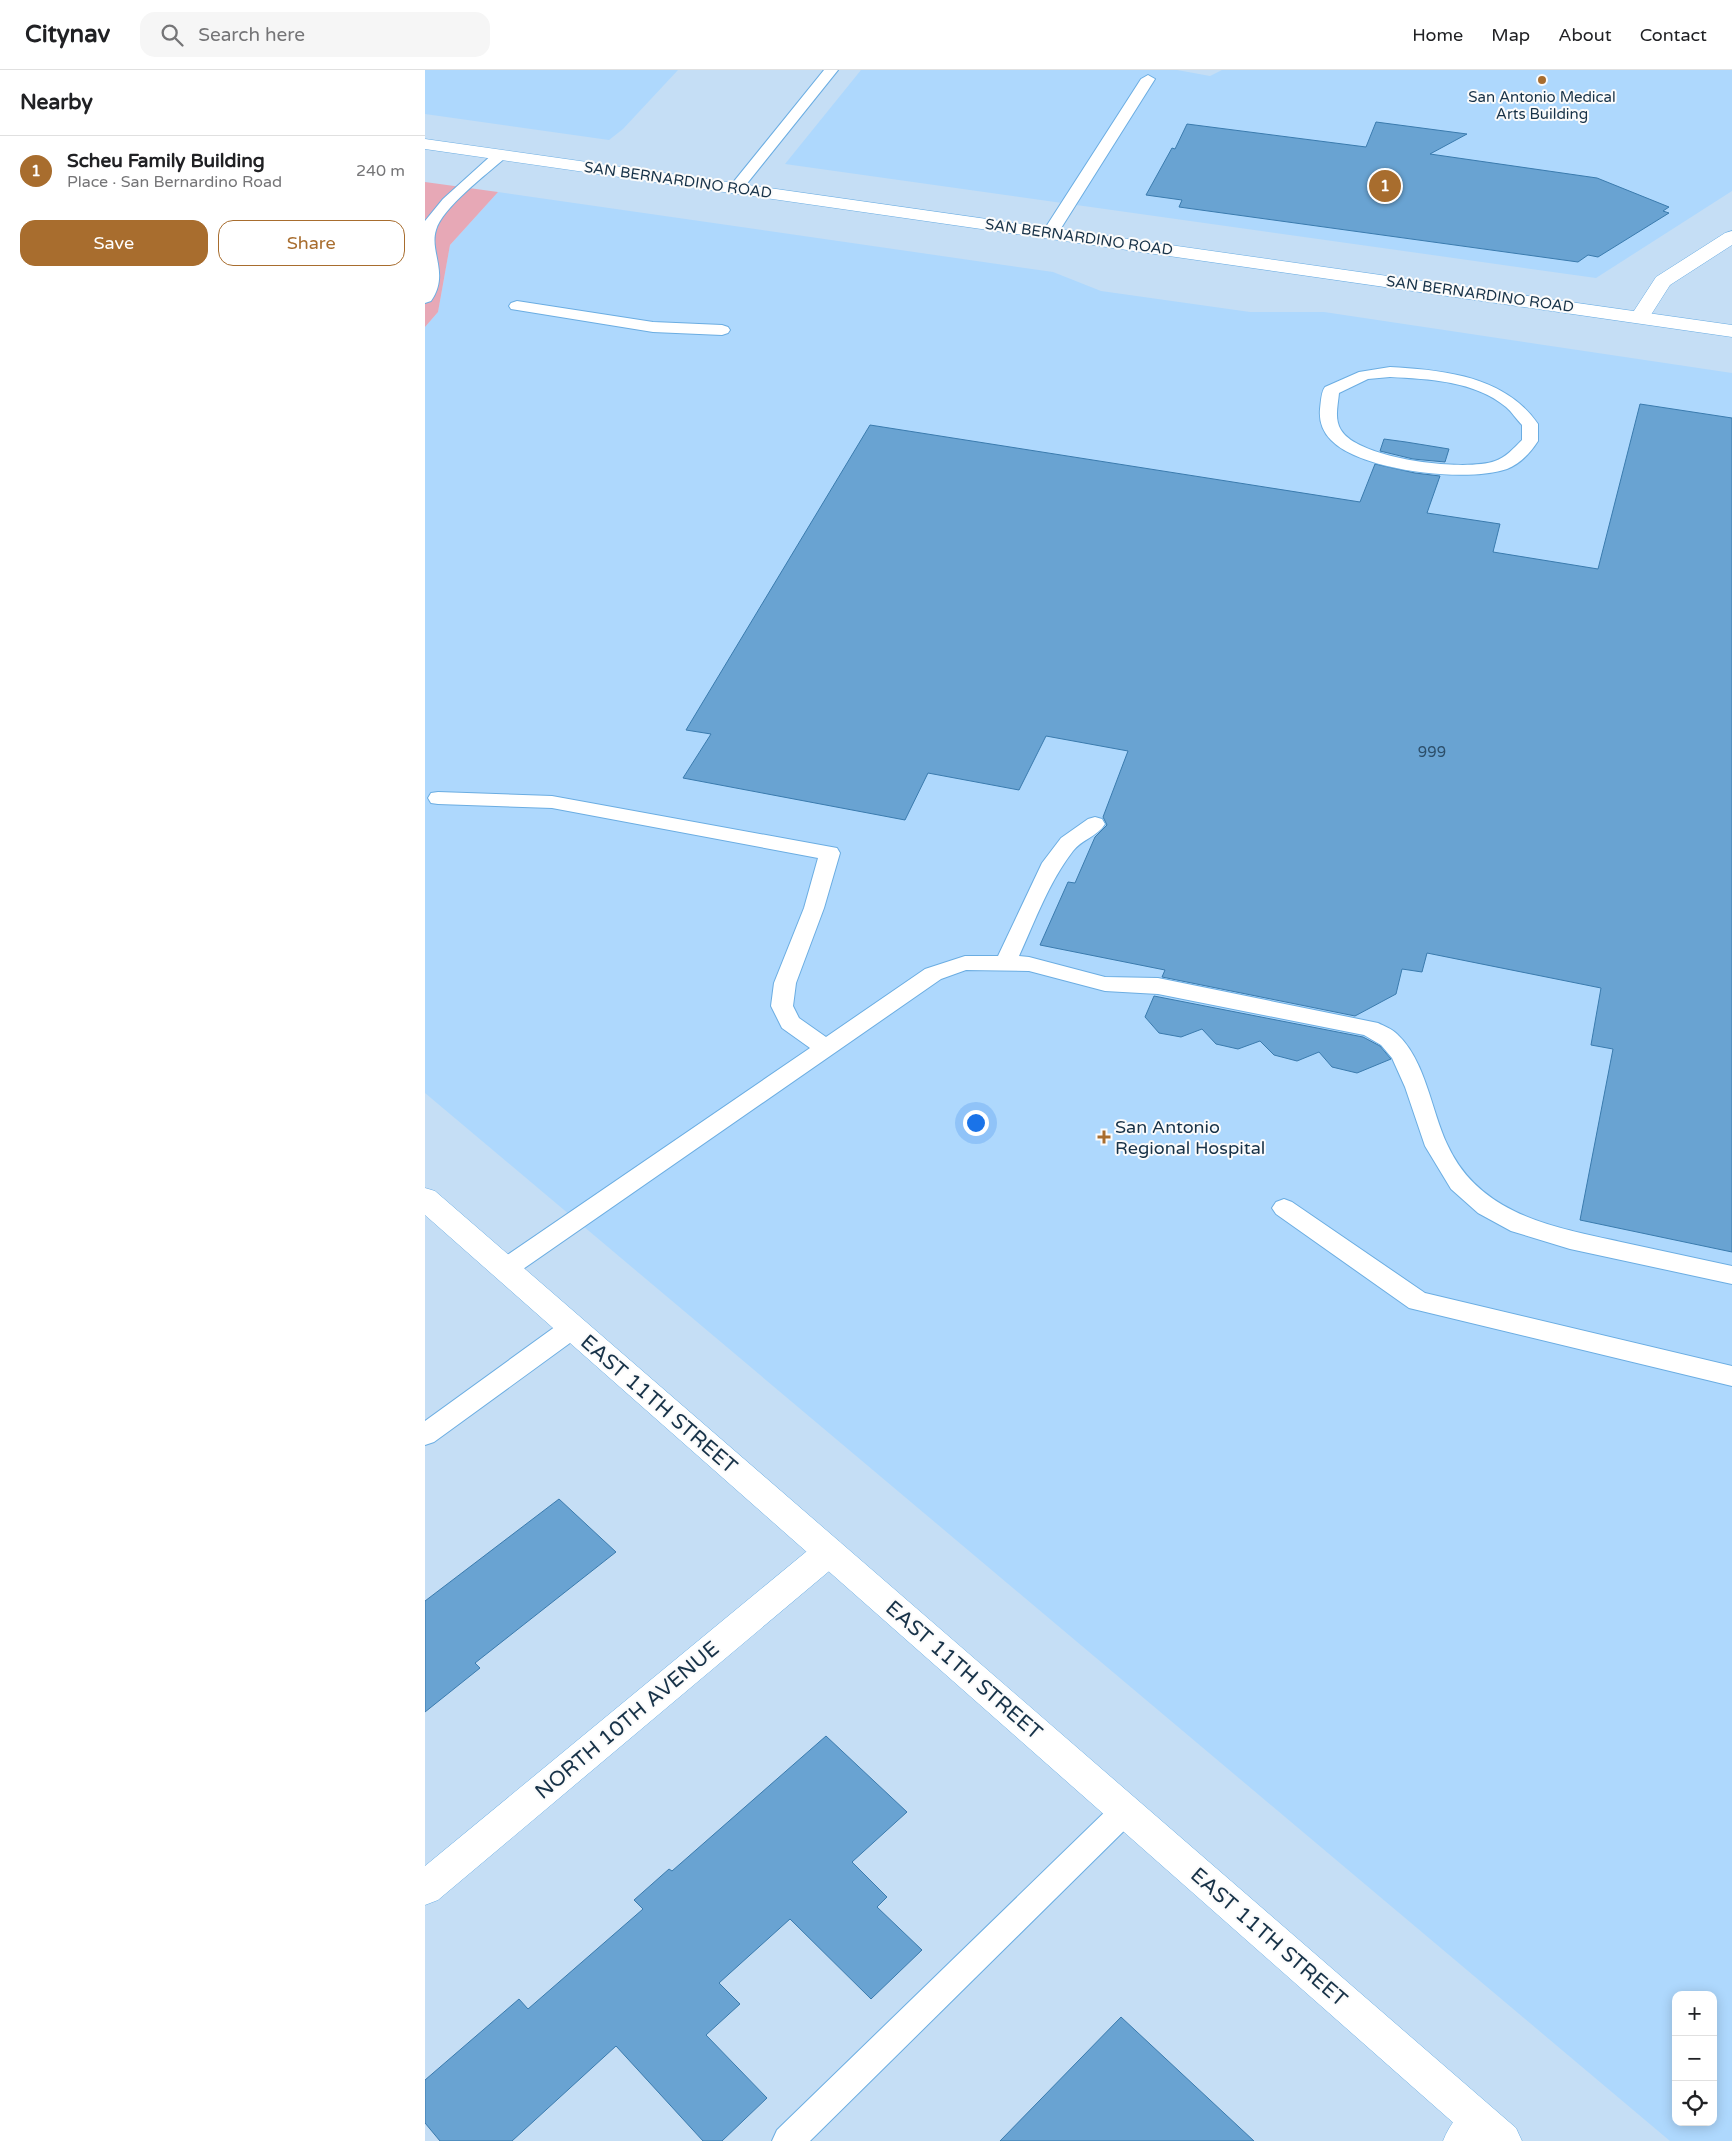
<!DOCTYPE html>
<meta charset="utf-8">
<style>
:root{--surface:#fff;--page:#f6f6f6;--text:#202124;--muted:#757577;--line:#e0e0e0;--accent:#a86d2e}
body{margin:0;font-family:"Varela Round",sans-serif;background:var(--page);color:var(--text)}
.controls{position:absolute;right:15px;bottom:15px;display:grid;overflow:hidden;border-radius:10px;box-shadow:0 2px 12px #0003}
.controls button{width:45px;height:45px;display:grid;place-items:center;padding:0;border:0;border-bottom:1px solid var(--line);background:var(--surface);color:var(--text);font:25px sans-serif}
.you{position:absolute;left:550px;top:1052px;width:18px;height:18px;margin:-12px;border:4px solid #fff;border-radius:50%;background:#1a73e8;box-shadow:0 0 0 8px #1a73e833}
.badge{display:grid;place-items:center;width:32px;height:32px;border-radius:50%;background:var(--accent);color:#fff;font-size:16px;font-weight:700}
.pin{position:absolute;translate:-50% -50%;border:2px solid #fff;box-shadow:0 1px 5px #0006}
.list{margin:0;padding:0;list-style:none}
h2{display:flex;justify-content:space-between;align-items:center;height:65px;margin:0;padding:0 20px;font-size:21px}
h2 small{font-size:16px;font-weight:400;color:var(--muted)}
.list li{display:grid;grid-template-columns:32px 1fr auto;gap:15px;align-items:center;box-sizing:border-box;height:70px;padding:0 20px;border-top:1px solid var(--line)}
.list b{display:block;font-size:19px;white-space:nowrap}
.list p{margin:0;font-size:16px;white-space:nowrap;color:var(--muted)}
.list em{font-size:16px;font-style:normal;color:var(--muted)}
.actions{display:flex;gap:10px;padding:15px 20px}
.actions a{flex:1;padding:11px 0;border:1px solid var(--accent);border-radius:15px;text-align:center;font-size:18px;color:var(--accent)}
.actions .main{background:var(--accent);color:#fff}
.icon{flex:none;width:28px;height:28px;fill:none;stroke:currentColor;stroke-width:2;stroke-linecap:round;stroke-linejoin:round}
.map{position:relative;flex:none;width:1307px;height:2071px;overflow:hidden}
header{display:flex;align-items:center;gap:30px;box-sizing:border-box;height:70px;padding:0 25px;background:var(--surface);border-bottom:1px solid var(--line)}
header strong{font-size:24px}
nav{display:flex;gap:28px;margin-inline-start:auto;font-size:18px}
.search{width:350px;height:45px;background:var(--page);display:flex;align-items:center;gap:12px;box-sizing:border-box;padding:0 18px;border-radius:15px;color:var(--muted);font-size:19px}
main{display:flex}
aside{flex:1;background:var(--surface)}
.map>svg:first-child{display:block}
.built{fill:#aed8fd;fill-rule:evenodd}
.green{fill:#e7a8b6}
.building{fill:#69a3d2;stroke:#3a7bae}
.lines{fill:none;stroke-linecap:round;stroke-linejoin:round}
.lane-casing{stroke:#6bade2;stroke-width:2}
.street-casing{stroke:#6bade2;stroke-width:1}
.secondary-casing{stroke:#6bade2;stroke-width:1}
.lane{fill:#fff;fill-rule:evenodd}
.street{fill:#fff;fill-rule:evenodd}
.secondary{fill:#fff;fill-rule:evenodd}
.poi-dot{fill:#a86d2e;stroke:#fbfbfb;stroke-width:2}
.labels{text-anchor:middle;stroke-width:4;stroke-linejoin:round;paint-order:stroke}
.far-poi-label{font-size:15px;fill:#173248;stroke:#fbfbfb}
.far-street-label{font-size:15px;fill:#173248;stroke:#fbfbfb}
.number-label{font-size:15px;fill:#2c4e6a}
.poi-label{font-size:18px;fill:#173248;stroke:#fbfbfb;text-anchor:start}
.near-street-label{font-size:21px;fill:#173248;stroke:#fbfbfb}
</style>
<header>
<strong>Citynav</strong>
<div class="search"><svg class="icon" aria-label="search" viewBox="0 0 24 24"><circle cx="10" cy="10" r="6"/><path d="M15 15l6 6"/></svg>Search here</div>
<nav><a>Home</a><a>Map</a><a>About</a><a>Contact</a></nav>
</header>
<main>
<aside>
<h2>Nearby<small></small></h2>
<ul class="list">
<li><span class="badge">1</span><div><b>Scheu Family Building</b><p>Place · San Bernardino Road</p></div><em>240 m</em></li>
</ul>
<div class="actions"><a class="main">Save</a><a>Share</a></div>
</aside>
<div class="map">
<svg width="1307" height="2071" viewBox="0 0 1307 2071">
<rect width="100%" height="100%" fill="#c5def5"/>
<path class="built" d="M 0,0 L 253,0 L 198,59 L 184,70 L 0,44 Z
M 436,0 L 752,0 L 785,6 L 797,0 L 1307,0 L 1307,121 L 1171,208 L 360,94 Z
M 73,122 L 628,202 L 676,221 L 825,242 L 899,242 L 1307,303 L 1307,2071 L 1245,2071 L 0,1023 L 0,257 L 13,242 L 25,175 ZM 1251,1925 L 1288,1925 L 1288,2052 L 1251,2052 Z"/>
<path class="green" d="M 0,112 L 73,122 L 25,175 L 13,242 L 0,257 Z"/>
<path class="building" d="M 951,52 L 1042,64 L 1005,84 L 1172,108 L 1244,137 L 1238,141 L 1244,143 L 1173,187 L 1163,185 L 1153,192 L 754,137 L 757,130 L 721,125 L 747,78 L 750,79 L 762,54 L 941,77 Z
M 1215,334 L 1307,348 L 1307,1182 L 1155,1150 L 1188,979 L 1166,975 L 1176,918 L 1002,883 L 997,902 L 977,899 L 971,924 L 930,946 L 737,907 L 740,900 L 615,875 L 643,812 L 650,813 L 670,767 L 682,755 L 678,747 L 703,681 L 621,666 L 594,720 L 503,703 L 480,750 L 258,708 L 286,664 L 261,660 L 445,355 L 935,432 L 950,394 L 990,403 L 1015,406 L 1002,443 L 1075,454 L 1068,482 L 1173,499 Z
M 959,369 L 981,372 L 1024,379 L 1020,392 L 988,389 L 955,381 Z
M 729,926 L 938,967 L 955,976 L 966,989 L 932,1003 L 907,997 L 894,982 L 872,991 L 849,985 L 835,971 L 813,979 L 791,974 L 777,959 L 756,967 L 734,963 L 720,947 Z
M 134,1429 L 191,1482 L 50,1593 L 55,1598 L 0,1642 L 0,1531 Z
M 401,1666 L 482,1742 L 427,1792 L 462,1827 L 452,1837 L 497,1880 L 446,1929 L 365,1849 L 294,1913 L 315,1934 L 281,1965 L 342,2028 L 297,2071 L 278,2071 L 191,1976 L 87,2071 L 15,2071 L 0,2053 L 0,2010 L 94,1929 L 103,1939 L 218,1839 L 209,1830 L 244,1799 L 247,1801 Z
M 696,1947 L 829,2071 L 575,2071 Z"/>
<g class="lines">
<defs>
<path id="lane" d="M 399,0 L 413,0 L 316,121 L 306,121 L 304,118 L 306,115 Z
M 723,5 L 730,9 L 633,163 L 630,166 L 620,166 L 617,163 L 716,9 Z
M 75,81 L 80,82 L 82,85 L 80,88 C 62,104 17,138 11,160 C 4,182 25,204 6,231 L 0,233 L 0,151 L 18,129 L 70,82 Z
M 92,231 L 228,252 L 297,255 L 303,257 L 305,260 L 303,263 L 297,265 L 228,262 L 86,239 L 84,236 L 86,233 Z
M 965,297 C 1019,300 1080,306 1113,354 L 1113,371 C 1106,382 1095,394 1082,399 C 1043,413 935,401 906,370 C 897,361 894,350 895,339 C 896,332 896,322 900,317 L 934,302 ZM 965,307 C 1004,309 1050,311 1081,337 C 1087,342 1091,349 1097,355 L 1097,370 C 1089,378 1080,388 1070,391 C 1040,402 933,389 916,360 C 909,349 913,335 914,323 L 943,309 Z
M 13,722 L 127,726 L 412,778 L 415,783 L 399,838 L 371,913 L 368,936 L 374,948 L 401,967 L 500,899 L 540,886 L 573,886 L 617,793 L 636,768 L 663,749 L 670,747 L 677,749 L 680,754 C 673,766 656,770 648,781 C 624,812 610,851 594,886 L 604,887 L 680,907 L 733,908 L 953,953 C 959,956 967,959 972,964 C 1001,991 1006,1040 1022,1074 C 1054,1145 1128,1157 1196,1172 C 1233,1180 1270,1188 1307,1196 L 1307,1214 L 1145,1179 L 1086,1161 L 1053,1143 L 1026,1119 L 1000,1076 L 980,1017 L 967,988 L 956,975 L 939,965 L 733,924 L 680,921 L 604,901 L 541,900 L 516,909 L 88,1206 L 80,1208 L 72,1206 L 68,1199 L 72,1192 L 385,978 L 357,958 L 346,936 L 349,913 L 379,838 L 393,788 L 127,738 L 13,734 L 6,733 L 3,728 L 6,723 Z
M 859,1129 L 867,1132 L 1000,1223 L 1307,1296 L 1307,1316 L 984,1238 L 851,1144 L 847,1138 L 851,1132 Z
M 147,1248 L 156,1251 L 159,1258 L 156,1265 L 9,1372 L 0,1375 L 0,1351 L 138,1251 Z
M 700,1728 L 710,1732 L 714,1741 L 710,1750 L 385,2071 L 347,2071 L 352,2060 L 690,1732 Z"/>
<path id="street" d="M 1307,161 L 1307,175 L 1245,215 L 1222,251 L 1215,253 L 1208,251 L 1205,247 L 1231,207 L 1300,163 Z
M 404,1468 L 415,1472 L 420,1482 L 415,1492 L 13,1830 L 0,1835 L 0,1796 L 393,1472 Z
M 1054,2032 L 1067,2038 L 1073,2051 L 1067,2064 L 1062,2071 L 1018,2071 C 1025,2053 1036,2040 1054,2032 Z"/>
<path id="secondary" d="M 0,69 L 1307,255 L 1307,267 L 0,79 Z
M 0,1118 L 10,1121 L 1091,2058 L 1097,2071 L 1049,2071 L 0,1145 Z"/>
</defs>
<use href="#lane" class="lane-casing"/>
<use href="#street" class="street-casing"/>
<use href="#secondary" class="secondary-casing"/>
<use href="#lane" class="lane"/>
<use href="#street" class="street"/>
<use href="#secondary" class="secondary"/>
</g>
<g class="poi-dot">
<circle cx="1117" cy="10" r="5"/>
<path d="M676.5 1059.5h5v5h5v5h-5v5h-5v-5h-5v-5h5z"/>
</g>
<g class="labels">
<g class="far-poi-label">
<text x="1117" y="32">San Antonio Medical<tspan x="1117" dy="17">Arts Building</tspan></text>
</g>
<g class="far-street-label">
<text transform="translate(253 110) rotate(8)" y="5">SAN BERNARDINO ROAD</text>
<text transform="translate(654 167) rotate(8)" y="5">SAN BERNARDINO ROAD</text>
<text transform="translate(1055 224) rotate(8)" y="5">SAN BERNARDINO ROAD</text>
</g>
<g class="number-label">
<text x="1007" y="687">999</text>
</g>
<g class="poi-label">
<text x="690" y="1063">San Antonio<tspan x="690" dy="21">Regional Hospital</tspan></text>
</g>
<g class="near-street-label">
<text transform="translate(234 1334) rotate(41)" y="7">EAST 11TH STREET</text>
<text transform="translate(539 1600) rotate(41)" y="7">EAST 11TH STREET</text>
<text transform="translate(202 1650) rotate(-40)" y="7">NORTH 10TH AVENUE</text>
<text transform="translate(844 1867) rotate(41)" y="7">EAST 11TH STREET</text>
</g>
</g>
</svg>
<div class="controls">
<button>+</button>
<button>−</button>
<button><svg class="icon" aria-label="locate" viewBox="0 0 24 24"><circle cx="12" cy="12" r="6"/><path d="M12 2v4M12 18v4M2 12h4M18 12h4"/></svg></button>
</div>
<div class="you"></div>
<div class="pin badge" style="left:960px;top:116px">1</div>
</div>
</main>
